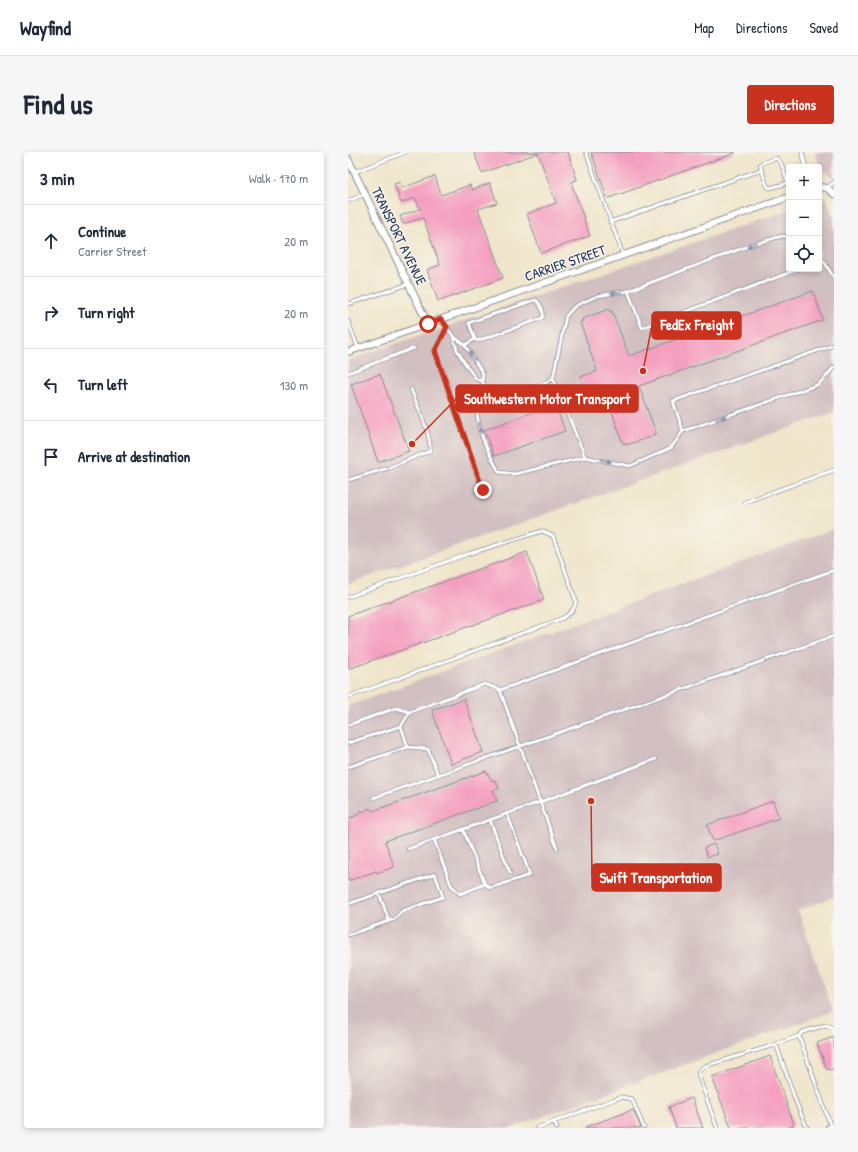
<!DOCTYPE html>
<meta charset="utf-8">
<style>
:root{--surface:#fff;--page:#f6f6f7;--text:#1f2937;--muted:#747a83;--line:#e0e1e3;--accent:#c8321e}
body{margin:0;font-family:"Patrick Hand",sans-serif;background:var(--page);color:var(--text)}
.controls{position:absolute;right:12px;top:12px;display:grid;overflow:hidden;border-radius:4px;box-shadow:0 2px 6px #0003}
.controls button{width:36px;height:36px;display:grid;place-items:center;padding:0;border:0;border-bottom:1px solid var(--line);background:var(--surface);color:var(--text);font:20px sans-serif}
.stop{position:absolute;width:12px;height:12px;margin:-9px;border:3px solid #c8321e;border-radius:50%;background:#fff}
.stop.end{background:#c8321e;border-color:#fff;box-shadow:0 1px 4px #0008}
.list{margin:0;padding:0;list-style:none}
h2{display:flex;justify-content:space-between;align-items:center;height:52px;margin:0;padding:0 16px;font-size:17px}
h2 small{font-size:13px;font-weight:400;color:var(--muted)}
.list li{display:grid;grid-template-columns:26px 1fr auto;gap:12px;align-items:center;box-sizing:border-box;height:72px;padding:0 16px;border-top:1px solid var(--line)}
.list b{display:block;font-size:15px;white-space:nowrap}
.list p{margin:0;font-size:13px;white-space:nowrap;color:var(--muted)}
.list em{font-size:13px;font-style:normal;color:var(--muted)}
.icon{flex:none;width:22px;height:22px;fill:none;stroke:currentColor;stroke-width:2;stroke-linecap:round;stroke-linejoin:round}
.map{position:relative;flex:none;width:486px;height:976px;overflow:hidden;border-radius:4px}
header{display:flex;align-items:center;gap:24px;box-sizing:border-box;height:56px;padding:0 20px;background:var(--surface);border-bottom:1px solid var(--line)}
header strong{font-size:19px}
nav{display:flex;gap:22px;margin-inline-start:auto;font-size:14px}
.intro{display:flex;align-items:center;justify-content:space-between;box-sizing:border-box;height:96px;padding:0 24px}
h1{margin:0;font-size:28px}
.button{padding:10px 18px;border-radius:4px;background:var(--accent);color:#fff;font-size:14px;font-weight:700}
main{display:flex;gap:24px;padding:0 24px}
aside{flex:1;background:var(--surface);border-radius:4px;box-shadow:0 2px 6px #0003}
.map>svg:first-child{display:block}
.industrial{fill:#d2bfc1}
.building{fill:#f49fc0}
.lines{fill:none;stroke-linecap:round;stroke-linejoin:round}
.service-casing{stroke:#858a94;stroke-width:4.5}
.minor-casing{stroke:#858a94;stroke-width:8}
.service{stroke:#fff;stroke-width:3}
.minor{stroke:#fff;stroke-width:6}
.oneway{fill:#8d97ae}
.route{stroke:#c8321e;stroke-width:5}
.labels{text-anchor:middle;stroke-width:3;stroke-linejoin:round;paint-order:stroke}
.street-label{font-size:14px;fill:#1b2f5e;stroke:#f7f3e8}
.leader{fill:none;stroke:#c8321e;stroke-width:1.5}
.callout-dot{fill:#c8321e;stroke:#f7f3e8;stroke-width:1.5}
.callout{fill:#c8321e;stroke:#c8321e;stroke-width:1.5}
.callout-label{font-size:15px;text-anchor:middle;font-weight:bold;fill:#fff}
</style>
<header>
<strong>Wayfind</strong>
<nav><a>Map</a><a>Directions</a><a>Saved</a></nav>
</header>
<div class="intro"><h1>Find us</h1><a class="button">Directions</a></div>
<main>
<aside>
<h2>3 min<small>Walk · 170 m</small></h2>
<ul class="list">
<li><svg class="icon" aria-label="ahead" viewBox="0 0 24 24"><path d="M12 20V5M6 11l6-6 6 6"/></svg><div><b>Continue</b><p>Carrier Street</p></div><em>20 m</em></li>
<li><svg class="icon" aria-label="right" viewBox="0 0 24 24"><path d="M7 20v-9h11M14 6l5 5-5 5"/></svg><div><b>Turn right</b></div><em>20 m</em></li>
<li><svg class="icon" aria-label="left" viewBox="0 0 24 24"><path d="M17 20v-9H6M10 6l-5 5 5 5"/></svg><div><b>Turn left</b></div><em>130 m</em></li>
<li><svg class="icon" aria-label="arrive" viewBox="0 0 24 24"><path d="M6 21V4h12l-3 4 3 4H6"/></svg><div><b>Arrive at destination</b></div></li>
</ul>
</aside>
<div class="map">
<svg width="486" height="976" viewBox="0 0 486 976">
<rect width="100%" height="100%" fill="#f7f3e8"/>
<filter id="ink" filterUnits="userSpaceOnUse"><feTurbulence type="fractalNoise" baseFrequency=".025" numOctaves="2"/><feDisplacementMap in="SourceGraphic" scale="8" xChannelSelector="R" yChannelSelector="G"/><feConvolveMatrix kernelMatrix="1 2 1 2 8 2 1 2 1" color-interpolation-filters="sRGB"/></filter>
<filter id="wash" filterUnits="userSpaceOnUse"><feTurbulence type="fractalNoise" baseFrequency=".012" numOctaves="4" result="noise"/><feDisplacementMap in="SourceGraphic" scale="16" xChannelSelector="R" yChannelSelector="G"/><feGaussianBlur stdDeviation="0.9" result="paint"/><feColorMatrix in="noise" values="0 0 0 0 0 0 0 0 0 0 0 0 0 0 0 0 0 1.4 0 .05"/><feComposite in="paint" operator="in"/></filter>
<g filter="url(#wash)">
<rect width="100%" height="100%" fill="#efe5ca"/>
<path class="industrial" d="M 467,0 L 486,0 L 486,26 L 472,17 Z
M 478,45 L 486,67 L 486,260 L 0,432 L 0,208 L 441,58 L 441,117 L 471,117 L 471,48 Z
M 486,377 L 486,745 L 450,758 L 485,859 L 163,976 L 0,976 L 0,554 Z"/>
<g id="blocks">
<path class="building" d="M 126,0 L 220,0 L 229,28 L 223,30 L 242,84 L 193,101 L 179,62 L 208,51 L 190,1 L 134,21 Z
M 243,0 L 387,0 L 387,1 L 261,46 L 259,45 Z
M 87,24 L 93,43 L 122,33 L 124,38 L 142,31 L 149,51 L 130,57 L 155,126 L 92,149 L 90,149 L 79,118 L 92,113 L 75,66 L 55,72 L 52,64 L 72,57 L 67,46 L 53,51 L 46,32 L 52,30 L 54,36 Z
M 465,139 L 475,168 L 291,234 L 308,281 L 305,282 L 306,284 L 278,293 L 278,291 L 275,292 L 257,239 L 240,245 L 232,225 L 249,219 L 232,170 L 235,169 L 234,167 L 261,157 L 262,160 L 264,159 L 281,204 Z
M 32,222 L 61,299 L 30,310 L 3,232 Z
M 207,252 L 217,279 L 146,304 L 136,278 Z
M 179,400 L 196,448 L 0,517 L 0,464 Z
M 116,547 L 135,600 L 103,612 L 84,558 Z
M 138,619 L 144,629 L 147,628 L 151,637 L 145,638 L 149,649 L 37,689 L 46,715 L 29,721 L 28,719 L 0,729 L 0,667 L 9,663 L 13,658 L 16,660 L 20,656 L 25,659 Z
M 425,649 L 431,666 L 365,689 L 359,673 Z
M 366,692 L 370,702 L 360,705 L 356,696 Z
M 486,885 L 486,917 L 482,918 L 481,917 L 479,918 L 469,891 Z
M 422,904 L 446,973 L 438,976 L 383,976 L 364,925 Z
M 344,946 L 355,976 L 328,976 L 321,955 Z
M 285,958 L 293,976 L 237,976 L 237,975 Z"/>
</g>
</g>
<g filter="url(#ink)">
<use href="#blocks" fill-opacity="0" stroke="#858a94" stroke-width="1"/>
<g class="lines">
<defs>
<path id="service" d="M 238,0 L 275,103
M 454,0 L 458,15
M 6,20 L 58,0
M 440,31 L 422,36 L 419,34 L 412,13 L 414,11 L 428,6 L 433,11 L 440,31 L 441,34
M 479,36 L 486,30
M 0,49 L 17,42
M 262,70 L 413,18
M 441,85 L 434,84 L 403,93 L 280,139 L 249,144 L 227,154 L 218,164 L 205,226 L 194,233 L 129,252 C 128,278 139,298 151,320 L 167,322 L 237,305 L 282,314 L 323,296 L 335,279 L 469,233 L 476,227 L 486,215
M 471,105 L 475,108 L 486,126
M 280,139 L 294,176 L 451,117
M 0,152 L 61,132
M 93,167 L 105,184 L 117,193 L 135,222 L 134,229 L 144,247
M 0,169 L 10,196
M 99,175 L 87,199 L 135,339
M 105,184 L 109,198 L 118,213 L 128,227 L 134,229
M 117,193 L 127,187 L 129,189 L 192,167 L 195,165 C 196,159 192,151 188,148 L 184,149 L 123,170 L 121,171 L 127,187
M 0,221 L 66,196
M 205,226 L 237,305
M 335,279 L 325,249 L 486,193
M 0,328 L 40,316 L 82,299 C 84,284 69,253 63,237
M 397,350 L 486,318
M 0,445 L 120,402 L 194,379 L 205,384 L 228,449 C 227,458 222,461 215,466 L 0,545
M 0,573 L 48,556 L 62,560
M 0,591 L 53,574
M 60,595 L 53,574 L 62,560 L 137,532 L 152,538
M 308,607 L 192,650 L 152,538 L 486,418
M 0,615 L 60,595 L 80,597 L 90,623 L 486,484
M 25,646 L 90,623
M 142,668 L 162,721
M 115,677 L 137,732 L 142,736 L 182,723 L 159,661
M 86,687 L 103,733 L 112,742 L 137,732
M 60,697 L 192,650 L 209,696
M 31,741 L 41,769
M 0,752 L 87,722 L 95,745 L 54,759 L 47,767 L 0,783
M 428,892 L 448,950 L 459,976
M 206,970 L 209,976
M 483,975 L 451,884 L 455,880 L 478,873 L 486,876
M 189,976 L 273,945 L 284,947 L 296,976
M 369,976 L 351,925 L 350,919 L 357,914 L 423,894 L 451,884"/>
<path id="minor" d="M 0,7 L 80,172
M 471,35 L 479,36 L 486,42
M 0,200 L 441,45
M 481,976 L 486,974"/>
</defs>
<use href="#service" class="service-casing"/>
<use href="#minor" class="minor-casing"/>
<use href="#service" class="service"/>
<use href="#minor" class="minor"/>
</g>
<defs><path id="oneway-solid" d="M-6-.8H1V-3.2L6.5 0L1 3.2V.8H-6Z"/></defs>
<g class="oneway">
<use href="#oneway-solid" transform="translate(404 93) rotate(161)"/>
<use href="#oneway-solid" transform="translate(268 141) rotate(173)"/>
<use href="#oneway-solid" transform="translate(124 204) rotate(-123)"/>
<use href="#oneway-solid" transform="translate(373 266) rotate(-19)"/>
<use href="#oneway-solid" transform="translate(132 276) rotate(76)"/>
<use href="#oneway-solid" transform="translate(258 309) rotate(11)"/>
</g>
</g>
<g class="lines" filter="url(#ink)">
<path class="route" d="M 80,172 L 93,167 L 99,175 L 87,199 L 135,338"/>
</g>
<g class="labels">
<g class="street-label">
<text transform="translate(51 84) rotate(64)" y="5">TRANSPORT AVENUE</text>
<text transform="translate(217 111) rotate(-19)" y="5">CARRIER STREET</text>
</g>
</g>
<path class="leader" d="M295 219L304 173M64 292L108 247M243 649L244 725"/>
<g class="callout-dot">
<circle cx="295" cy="219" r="4"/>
<circle cx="64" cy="292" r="4"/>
<circle cx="243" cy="649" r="4"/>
</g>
<g class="callout">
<rect x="304" y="160" width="89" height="27" rx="4"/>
<rect x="108" y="233" width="182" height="27" rx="4"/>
<rect x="244" y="712" width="129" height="27" rx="4"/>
</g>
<g class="callout-label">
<text x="349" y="178">FedEx Freight</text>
<text x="199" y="252">Southwestern Motor Transport</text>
<text x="308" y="731">Swift Transportation</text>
</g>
</svg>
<div class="controls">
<button>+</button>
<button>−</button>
<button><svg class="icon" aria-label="locate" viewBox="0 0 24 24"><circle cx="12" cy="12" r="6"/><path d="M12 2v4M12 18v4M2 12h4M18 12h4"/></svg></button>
</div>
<div class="stop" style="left:80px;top:172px"></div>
<div class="stop end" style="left:135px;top:338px"></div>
</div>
</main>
